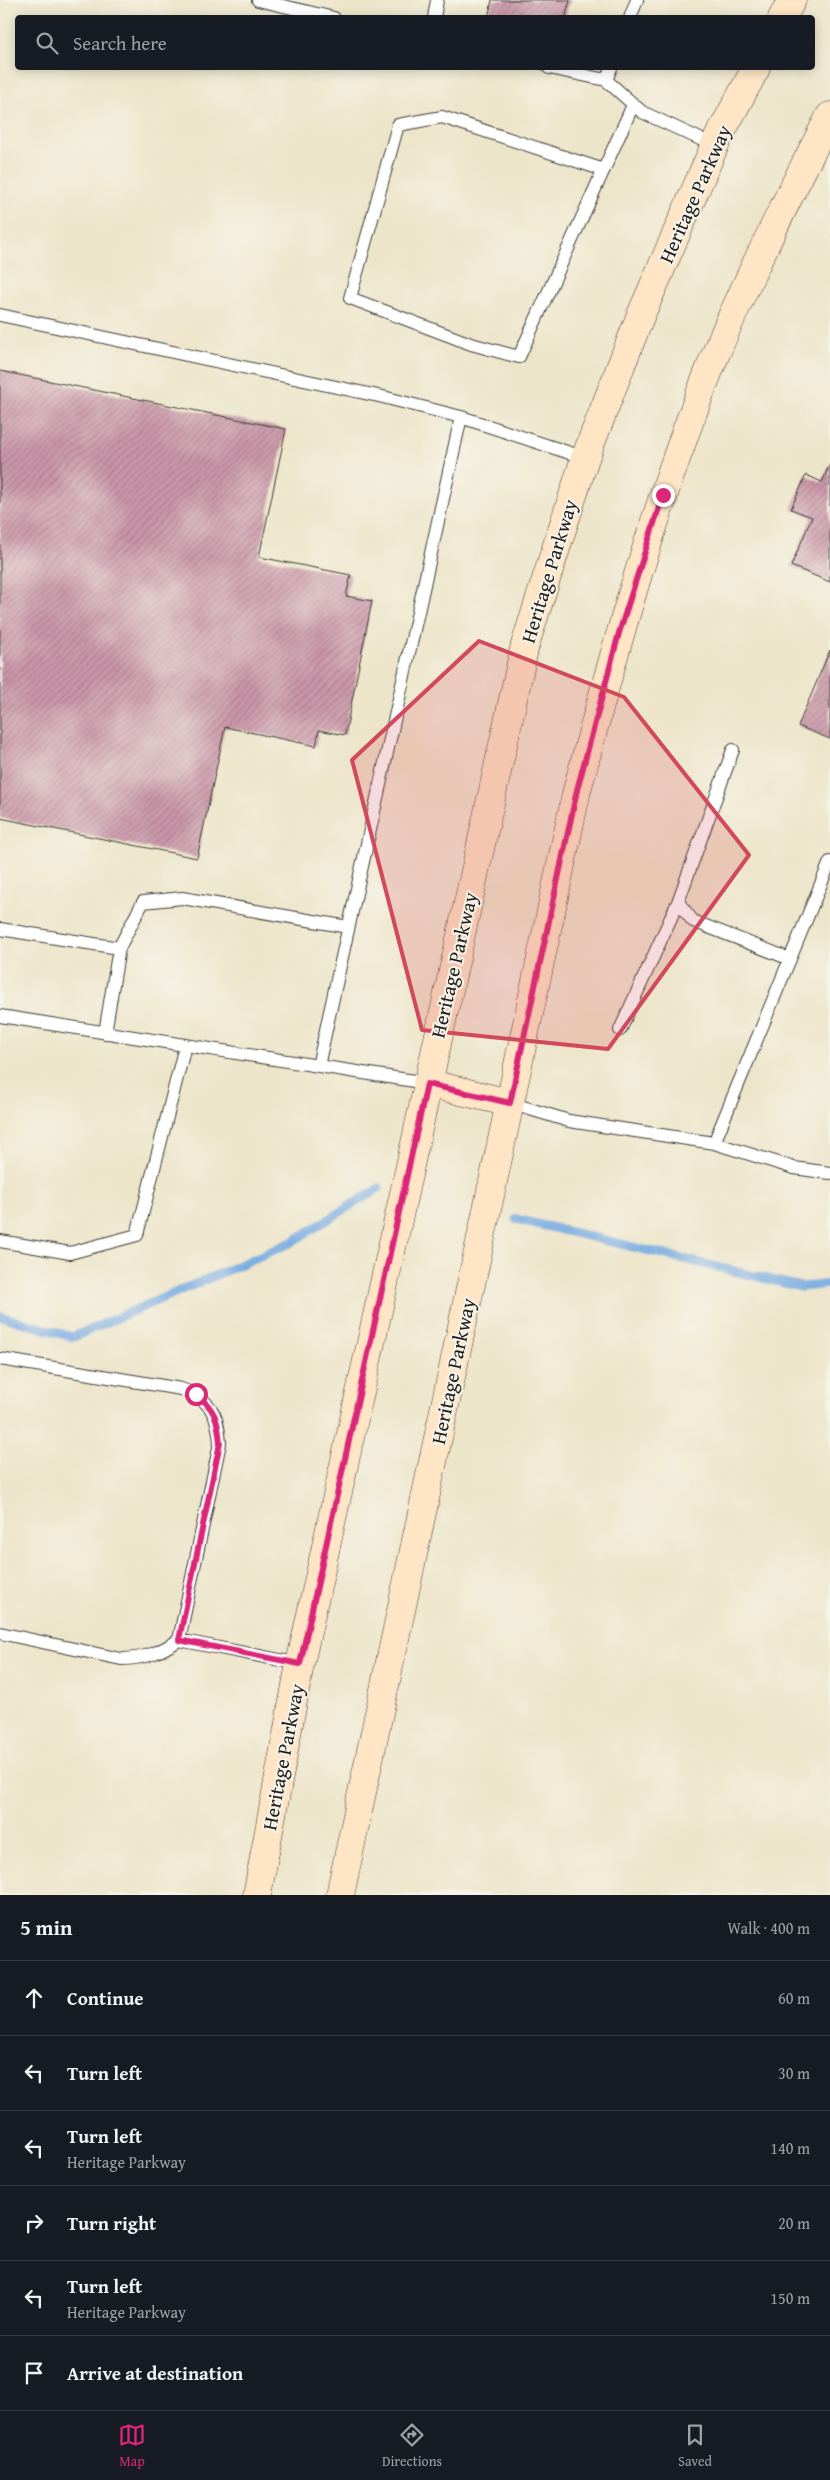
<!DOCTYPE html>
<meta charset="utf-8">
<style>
:root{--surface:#171b24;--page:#20242c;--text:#f1f3f6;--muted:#9ea1a6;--line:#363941;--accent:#db2777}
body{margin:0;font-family:"Gentium Book Plus",serif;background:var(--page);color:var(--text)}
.stop{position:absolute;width:15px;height:15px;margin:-11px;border:4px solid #db2777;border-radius:50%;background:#fff}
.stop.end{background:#db2777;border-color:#fff;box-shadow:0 1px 5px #0008}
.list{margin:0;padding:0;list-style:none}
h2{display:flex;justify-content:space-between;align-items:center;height:65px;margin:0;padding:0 20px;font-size:21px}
h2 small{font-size:16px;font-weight:400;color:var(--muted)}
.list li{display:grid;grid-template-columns:32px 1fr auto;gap:15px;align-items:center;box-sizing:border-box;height:75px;padding:0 20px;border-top:1px solid var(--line)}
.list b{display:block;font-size:19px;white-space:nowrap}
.list p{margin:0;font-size:16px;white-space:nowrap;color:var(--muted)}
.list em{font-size:16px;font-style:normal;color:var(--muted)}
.icon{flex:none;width:28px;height:28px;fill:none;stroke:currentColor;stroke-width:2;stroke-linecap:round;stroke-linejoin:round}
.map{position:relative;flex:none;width:830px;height:1895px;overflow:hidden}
.search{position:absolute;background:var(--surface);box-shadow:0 2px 12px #0003;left:15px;right:15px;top:15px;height:55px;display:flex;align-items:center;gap:12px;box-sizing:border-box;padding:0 18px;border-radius:5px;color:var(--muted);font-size:19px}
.sheet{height:515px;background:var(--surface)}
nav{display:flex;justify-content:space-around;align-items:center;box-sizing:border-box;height:70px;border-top:1px solid var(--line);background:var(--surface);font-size:14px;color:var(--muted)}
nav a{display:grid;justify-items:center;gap:2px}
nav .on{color:var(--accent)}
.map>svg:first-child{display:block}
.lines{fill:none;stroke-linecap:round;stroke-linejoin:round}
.stream{stroke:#72a8e0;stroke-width:9}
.building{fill:url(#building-hatch)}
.lane-casing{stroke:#3b3a36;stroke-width:14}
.secondary-casing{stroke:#3b3a36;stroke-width:29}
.lane{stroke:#fff;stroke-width:12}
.secondary{stroke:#fde5c5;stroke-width:28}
.route{stroke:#db2777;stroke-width:6}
.marked{fill:#d1495b;fill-opacity:0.2;stroke:#d1495b;stroke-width:4;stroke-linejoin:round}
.labels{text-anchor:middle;stroke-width:4;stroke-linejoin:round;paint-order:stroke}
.street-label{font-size:20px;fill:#1c1c1c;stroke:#f7f3e8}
</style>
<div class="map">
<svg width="830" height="1895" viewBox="0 0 830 1895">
<defs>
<pattern id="building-hatch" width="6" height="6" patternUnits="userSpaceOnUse" patternTransform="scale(1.25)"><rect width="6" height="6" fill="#ca96a9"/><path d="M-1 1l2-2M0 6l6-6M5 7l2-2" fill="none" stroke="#a37a89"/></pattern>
</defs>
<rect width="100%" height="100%" fill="#f7f3e8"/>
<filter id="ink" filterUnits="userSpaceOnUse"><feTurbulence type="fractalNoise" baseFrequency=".02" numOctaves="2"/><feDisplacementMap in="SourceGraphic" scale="10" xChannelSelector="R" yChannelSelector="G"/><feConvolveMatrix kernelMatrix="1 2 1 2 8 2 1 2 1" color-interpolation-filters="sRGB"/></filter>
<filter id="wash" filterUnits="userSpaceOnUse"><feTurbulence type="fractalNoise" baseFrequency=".0096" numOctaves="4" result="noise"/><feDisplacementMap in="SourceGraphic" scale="20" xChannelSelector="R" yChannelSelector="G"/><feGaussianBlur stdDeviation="1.12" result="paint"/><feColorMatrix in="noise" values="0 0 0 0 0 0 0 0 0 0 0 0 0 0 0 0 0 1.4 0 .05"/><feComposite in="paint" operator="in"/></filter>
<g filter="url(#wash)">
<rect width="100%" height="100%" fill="#ede5c9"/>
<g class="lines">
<path class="stream" d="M 516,1219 L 801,1287 L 830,1284
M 0,1316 L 73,1337 L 290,1243 L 379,1188"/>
</g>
<g id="blocks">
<path class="building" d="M 492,0 L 570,0 L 565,18 L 488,18 Z
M 0,371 L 286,429 L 259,557 L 351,575 L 346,596 L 372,601 L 345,735 L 319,730 L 316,746 L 225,727 L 197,858 L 0,818 Z
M 830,464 L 830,582 L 791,566 L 812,517 L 791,509 L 806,475 L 822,482 Z
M 830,650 L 830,739 L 798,726 Z"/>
</g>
</g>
<g filter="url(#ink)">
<use href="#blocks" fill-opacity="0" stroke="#3b3a36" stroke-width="1"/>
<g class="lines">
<defs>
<path id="lane" d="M 258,0 L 334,18
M 434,18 L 437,0
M 630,18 L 637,0
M 549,68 L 606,80 L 642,112 L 715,146
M 606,80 L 611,68
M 604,170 L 442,117 L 398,125 L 350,298 L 471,344 L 519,357 L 633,105
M 0,315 L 383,397 L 461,417 L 585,458
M 733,750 L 678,902 L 693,921 L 790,959
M 0,929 L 119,948 L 105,1033
M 119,948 L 143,902 L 182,898 L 348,927
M 0,1016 L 427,1083
M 620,1030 L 678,902
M 318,1066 L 461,417
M 510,1103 L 569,1121 L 714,1143 L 794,1168 L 830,1173
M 714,1143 L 830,862
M 0,1241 L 70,1253 L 137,1235 L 185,1046
M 0,1359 L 181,1389 C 210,1399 218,1413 220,1443 L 179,1640
M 0,1633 L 121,1659 C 145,1659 160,1652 179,1640 L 300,1664"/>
<path id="secondary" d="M 782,18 L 792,0
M 427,1083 L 510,1103
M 257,1895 L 300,1664 L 525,645 L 585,458 L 640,317 L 718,138 L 756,68
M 340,1895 L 577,790 C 616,644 657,499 714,358 C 748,276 789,195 830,116"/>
</defs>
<use href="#lane" class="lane-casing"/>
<use href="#secondary" class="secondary-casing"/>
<use href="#lane" class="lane"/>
<use href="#secondary" class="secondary"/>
</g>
</g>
<g class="lines" filter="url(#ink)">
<path class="route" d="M 196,1394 C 215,1409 218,1419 220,1443 L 179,1640 L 300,1664 L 427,1084 L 510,1103 L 577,790 L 619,633 L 663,495"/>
</g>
<path class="marked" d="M 479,641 L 624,697 L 749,855 L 608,1049 L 422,1030 L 352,760 Z"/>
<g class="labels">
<g class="street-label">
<text transform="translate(695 194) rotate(-66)" y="7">Heritage Parkway</text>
<text transform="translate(549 571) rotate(-73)" y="7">Heritage Parkway</text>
<text transform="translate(454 965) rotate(-77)" y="7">Heritage Parkway</text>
<text transform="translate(453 1371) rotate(-78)" y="7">Heritage Parkway</text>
<text transform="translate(283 1757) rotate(-79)" y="7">Heritage Parkway</text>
</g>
</g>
</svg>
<div class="stop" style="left:196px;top:1394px"></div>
<div class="stop end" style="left:663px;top:495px"></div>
<div class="search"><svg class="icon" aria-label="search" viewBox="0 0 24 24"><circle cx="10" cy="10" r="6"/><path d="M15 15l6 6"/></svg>Search here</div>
</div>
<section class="sheet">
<h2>5 min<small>Walk · 400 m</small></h2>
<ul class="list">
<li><svg class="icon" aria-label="ahead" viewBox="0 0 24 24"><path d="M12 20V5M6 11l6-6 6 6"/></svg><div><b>Continue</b></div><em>60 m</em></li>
<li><svg class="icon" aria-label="left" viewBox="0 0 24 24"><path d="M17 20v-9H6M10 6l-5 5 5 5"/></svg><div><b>Turn left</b></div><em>30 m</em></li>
<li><svg class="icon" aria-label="left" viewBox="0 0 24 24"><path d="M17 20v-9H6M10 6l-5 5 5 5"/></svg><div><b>Turn left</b><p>Heritage Parkway</p></div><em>140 m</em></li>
<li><svg class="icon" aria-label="right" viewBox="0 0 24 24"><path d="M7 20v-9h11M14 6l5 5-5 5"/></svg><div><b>Turn right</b></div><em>20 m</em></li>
<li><svg class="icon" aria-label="left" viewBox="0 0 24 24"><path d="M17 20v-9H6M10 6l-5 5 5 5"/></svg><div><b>Turn left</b><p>Heritage Parkway</p></div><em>150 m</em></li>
<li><svg class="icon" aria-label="arrive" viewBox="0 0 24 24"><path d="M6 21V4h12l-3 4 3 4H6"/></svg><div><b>Arrive at destination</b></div></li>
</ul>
</section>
<nav>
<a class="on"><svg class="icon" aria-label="map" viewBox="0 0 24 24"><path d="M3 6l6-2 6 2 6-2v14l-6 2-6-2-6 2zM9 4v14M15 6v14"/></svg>Map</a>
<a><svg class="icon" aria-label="directions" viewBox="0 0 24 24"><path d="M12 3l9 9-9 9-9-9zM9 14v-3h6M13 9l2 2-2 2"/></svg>Directions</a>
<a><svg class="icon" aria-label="saved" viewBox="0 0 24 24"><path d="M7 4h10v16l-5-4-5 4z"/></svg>Saved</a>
</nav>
